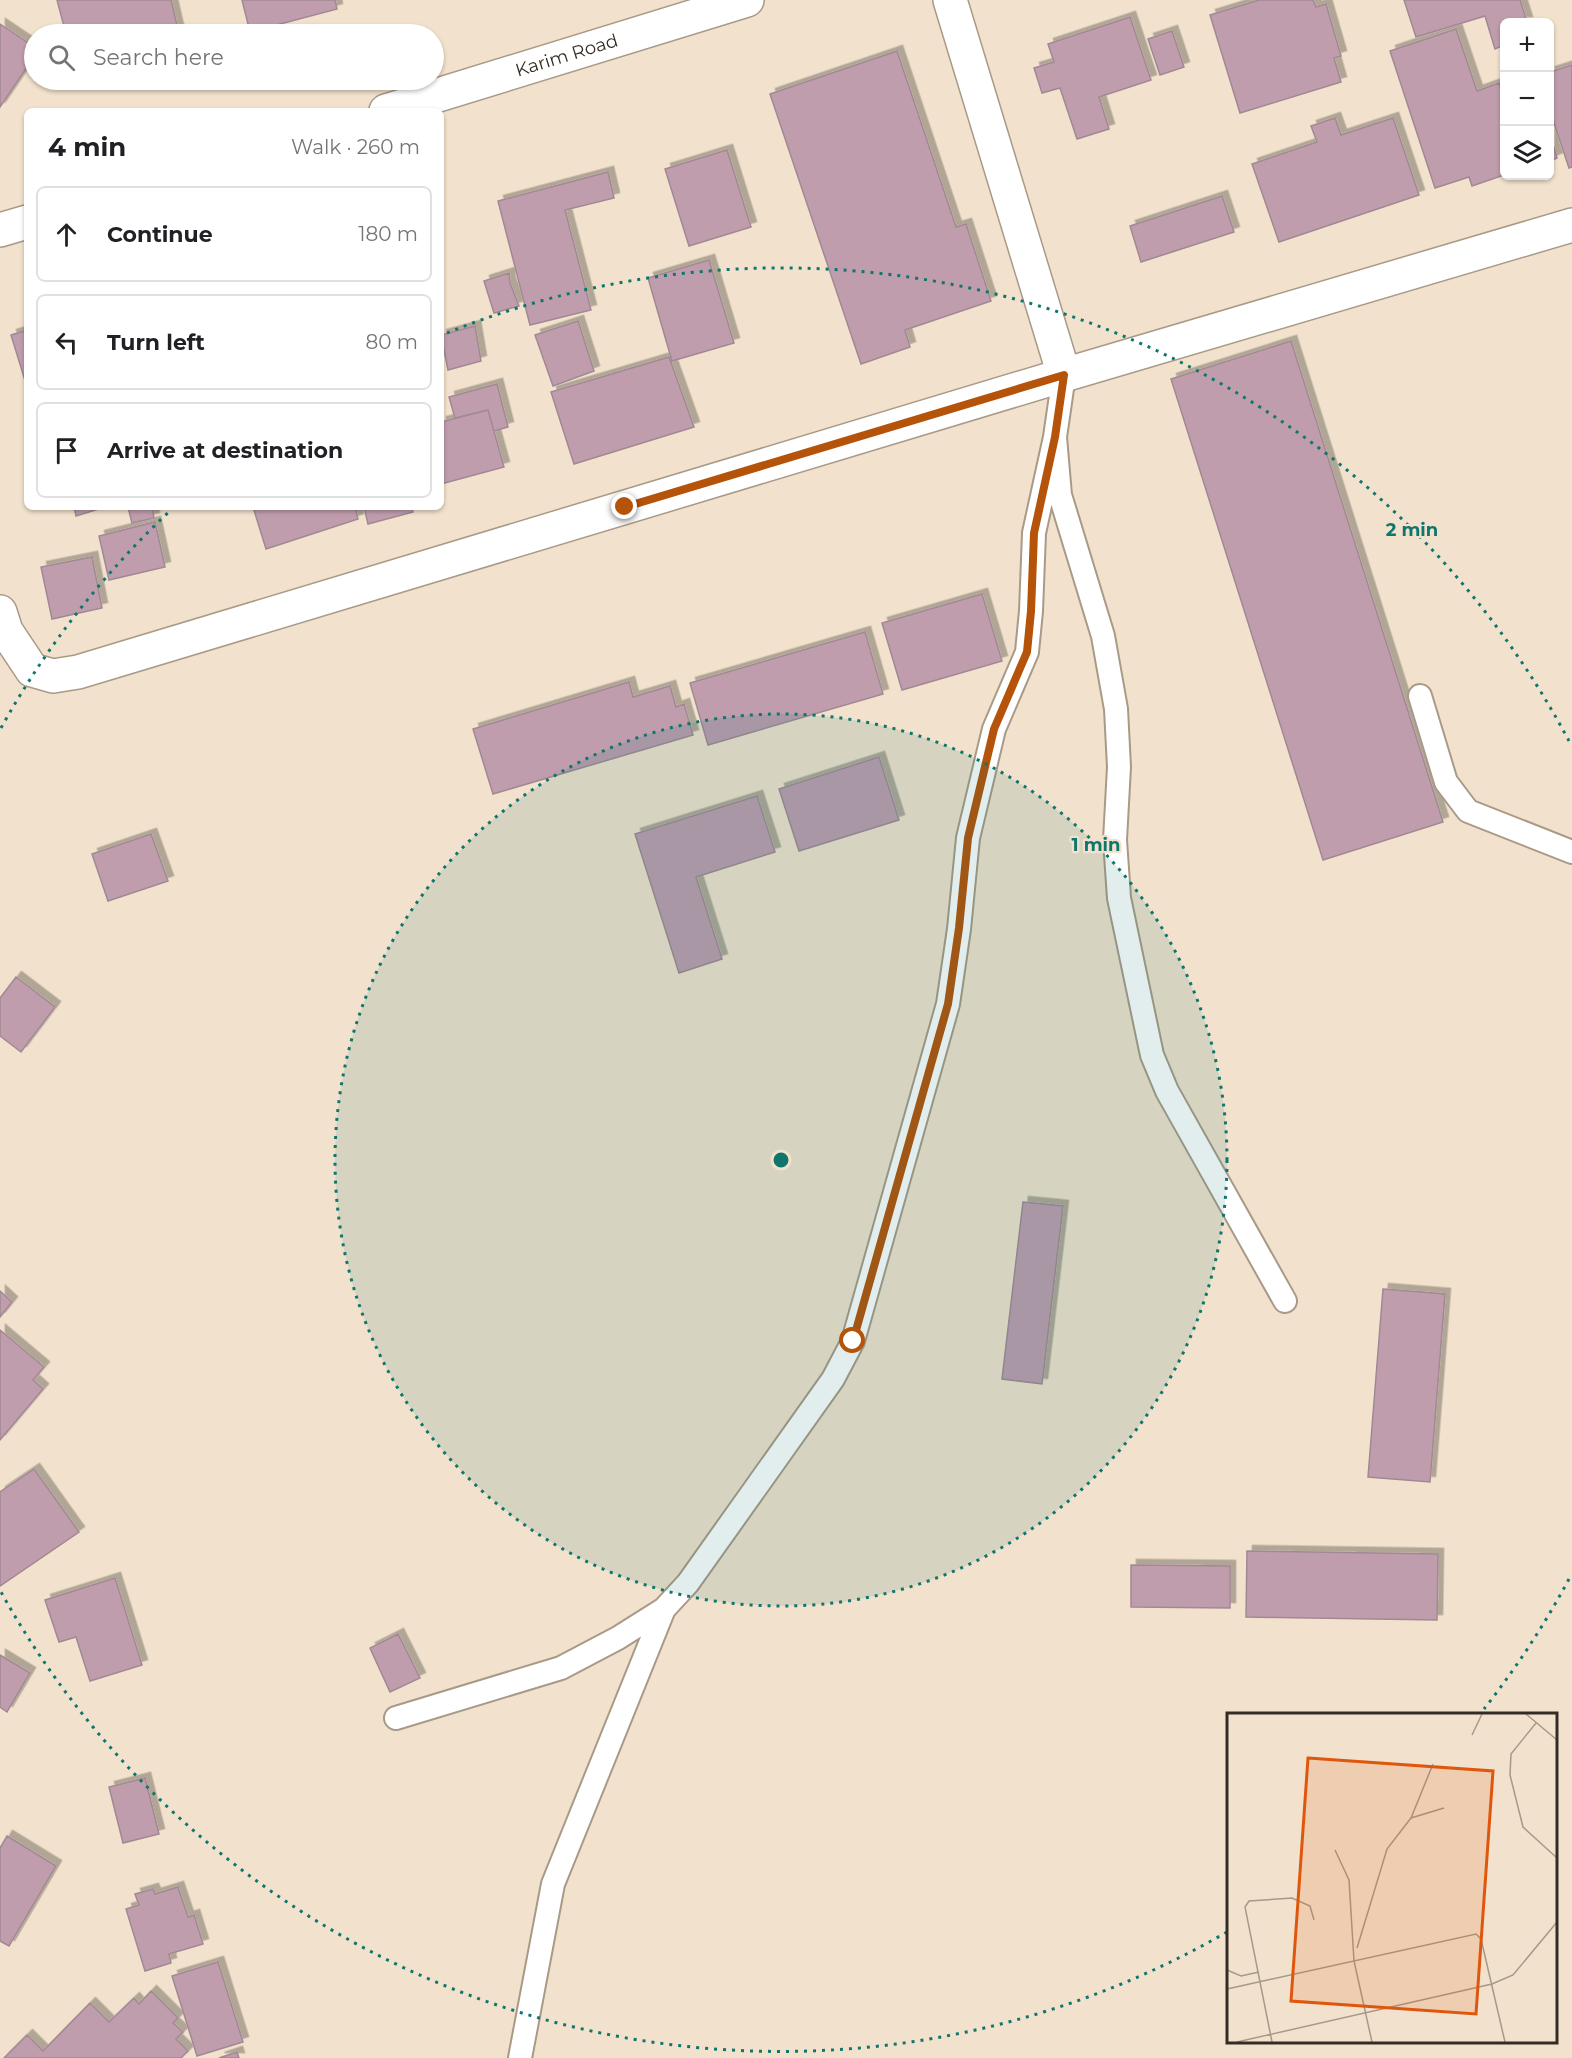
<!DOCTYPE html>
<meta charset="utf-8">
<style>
:root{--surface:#fff;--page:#f2f2f2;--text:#202124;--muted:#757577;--line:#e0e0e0}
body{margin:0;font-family:Montserrat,sans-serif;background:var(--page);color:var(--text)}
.controls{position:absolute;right:18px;top:18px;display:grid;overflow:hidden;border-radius:9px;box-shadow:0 2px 4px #0004}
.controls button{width:54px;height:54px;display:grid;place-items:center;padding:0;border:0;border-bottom:2px solid var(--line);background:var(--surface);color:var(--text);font:30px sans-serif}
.stop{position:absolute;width:18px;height:18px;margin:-14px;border:4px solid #b45309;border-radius:50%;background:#fff}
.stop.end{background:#b45309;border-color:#fff;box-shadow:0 2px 6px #0008}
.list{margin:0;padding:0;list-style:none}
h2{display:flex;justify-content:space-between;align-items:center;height:78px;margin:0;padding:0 24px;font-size:26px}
h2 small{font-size:20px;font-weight:400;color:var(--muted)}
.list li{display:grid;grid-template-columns:39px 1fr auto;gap:18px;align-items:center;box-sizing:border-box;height:96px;margin:0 12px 12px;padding:0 12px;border:2px solid var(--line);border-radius:9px}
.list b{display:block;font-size:22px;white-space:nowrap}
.list em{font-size:20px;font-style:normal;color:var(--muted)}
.icon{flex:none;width:33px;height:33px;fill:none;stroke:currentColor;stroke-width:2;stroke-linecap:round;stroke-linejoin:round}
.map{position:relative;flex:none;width:1572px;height:2058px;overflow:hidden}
.search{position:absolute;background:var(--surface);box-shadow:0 2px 4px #0004;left:24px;top:24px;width:420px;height:66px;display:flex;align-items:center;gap:15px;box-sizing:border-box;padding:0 21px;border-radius:33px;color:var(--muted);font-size:22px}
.panel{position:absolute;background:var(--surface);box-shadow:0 2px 4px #0004;left:24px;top:108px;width:420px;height:402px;border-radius:9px}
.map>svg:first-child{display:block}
.building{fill:#c09dad;stroke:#a18994;stroke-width:1.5;filter:url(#shadow)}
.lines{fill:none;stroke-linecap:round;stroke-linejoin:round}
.lane-casing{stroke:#a99a87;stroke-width:26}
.street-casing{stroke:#a99a87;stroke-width:36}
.lane{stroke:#fff;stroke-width:22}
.street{stroke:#fff;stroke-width:33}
.route{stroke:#b45309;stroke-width:8}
.ring{fill:none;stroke:#0f766e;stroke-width:3;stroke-dasharray:3 6}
.labels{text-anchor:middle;stroke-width:4.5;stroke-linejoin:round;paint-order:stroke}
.street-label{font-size:18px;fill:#322c24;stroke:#f2e2cd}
.inset-road{fill:none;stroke:#a59989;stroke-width:1.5}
.view{fill:#df570d;fill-opacity:0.15;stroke:#df570d;stroke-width:3}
.inset-edge{fill:none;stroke:#322c24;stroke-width:3}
.centre{fill:#0f766e;stroke:#f2e2cd;stroke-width:3}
.ring-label{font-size:18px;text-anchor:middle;font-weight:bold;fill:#0f766e;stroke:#f2e2cd;stroke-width:4.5;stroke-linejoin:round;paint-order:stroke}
</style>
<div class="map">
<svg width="1572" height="2058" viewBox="0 0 1572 2058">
<defs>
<filter id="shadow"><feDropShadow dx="5.5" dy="-5.5" stdDeviation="0" flood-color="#0004"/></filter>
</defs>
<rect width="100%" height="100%" fill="#f2e2cd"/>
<path class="building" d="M 57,0 L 171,0 L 179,34 L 66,34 Z
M 242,0 L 335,0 L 337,9 L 250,32 Z
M 1259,0 L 1313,0 L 1316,7 L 1326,4 L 1341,56 L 1334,58 L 1341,82 L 1240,113 L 1210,15 Z
M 1404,0 L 1520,0 L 1527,22 L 1504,22 L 1504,45 L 1495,49 L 1485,16 L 1416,37 Z
M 1130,17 L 1151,80 L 1099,97 L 1109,129 L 1077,139 L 1060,88 L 1042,93 L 1034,68 L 1054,62 L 1048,44 Z
M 0,24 L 34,47 L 34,57 L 0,107 Z
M 1456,29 L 1477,91 L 1499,83 L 1504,100 L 1504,175 L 1472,186 L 1469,177 L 1435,188 L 1390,51 Z
M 1172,31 L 1184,67 L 1160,75 L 1148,39 Z
M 897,51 L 956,227 L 966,224 L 991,301 L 905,330 L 910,347 L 861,364 L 770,94 Z
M 1572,65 L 1572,167 L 1569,168 L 1550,111 L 1550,72 Z
M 1335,118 L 1341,135 L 1393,118 L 1419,195 L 1279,242 L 1252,164 L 1317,142 L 1311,126 Z
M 1550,134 L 1557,158 L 1550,161 Z
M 727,150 L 751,227 L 689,246 L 665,169 Z
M 608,172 L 614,198 L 565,210 L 591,310 L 530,325 L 498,201 Z
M 1222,196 L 1234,232 L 1141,262 L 1130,226 Z
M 709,260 L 734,343 L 672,361 L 648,278 Z
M 509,273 L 510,283 L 519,306 L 494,313 L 484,281 Z
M 578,321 L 594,371 L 553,386 L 535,335 Z
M 475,326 L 481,361 L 448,370 L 441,335 Z
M 27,330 L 27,387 L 11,335 Z
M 1291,341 L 1443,822 L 1323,860 L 1171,379 Z
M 669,357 L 694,427 L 574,464 L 551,392 Z
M 497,384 L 508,427 L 494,431 L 488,410 L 455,418 L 449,397 Z
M 488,410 L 504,467 L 441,484 L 441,422 Z
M 74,507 L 105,507 L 76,516 Z
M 128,507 L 152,507 L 154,518 L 132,523 Z
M 253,507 L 355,507 L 358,519 L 266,549 Z
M 364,507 L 411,507 L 413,512 L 368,524 Z
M 155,522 L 165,567 L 109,580 L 99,536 Z
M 92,557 L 102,608 L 52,619 L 41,567 Z
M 982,594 L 1002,661 L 902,690 L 882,623 Z
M 865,632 L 883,694 L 708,745 L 690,683 Z
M 629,682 L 633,697 L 670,686 L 676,707 L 684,704 L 693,735 L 493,794 L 473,729 Z
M 879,757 L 899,820 L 799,851 L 779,789 Z
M 757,796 L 775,852 L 696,877 L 722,959 L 679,973 L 635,834 Z
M 151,834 L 168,881 L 108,901 L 92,854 Z
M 16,977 L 55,1007 L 21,1052 L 0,1036 L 0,998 Z
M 1023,1202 L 1063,1206 L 1042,1384 L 1002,1379 Z
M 1383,1289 L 1445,1294 L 1430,1482 L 1368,1477 Z
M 0,1291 L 12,1302 L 0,1317 Z
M 0,1330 L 44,1367 L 33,1380 L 43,1389 L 0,1440 Z
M 34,1469 L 79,1532 L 0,1586 L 0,1492 Z
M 1247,1551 L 1438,1554 L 1437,1620 L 1246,1617 Z
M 1131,1565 L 1230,1566 L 1230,1608 L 1131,1607 Z
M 115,1578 L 142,1665 L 90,1681 L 76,1637 L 59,1642 L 45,1600 Z
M 398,1634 L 420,1678 L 390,1692 L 370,1648 Z
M 0,1655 L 30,1673 L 7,1712 L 0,1707 Z
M 145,1778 L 159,1834 L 123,1843 L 109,1787 Z
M 7,1836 L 56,1866 L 9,1946 L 0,1941 L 0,1848 Z
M 178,1887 L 188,1917 L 194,1915 L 203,1944 L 169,1954 L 171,1963 L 145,1971 L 126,1909 L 139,1905 L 135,1894 L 153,1889 L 155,1894 Z
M 218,1962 L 243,2042 L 197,2056 L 172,1976 Z
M 151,1991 L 178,2018 L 173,2023 L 183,2032 L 176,2039 L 188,2051 L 181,2058 L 4,2058 L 27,2035 L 43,2051 L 90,2003 L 109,2022 L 134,1998 L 139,2004 Z
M 237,2052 L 239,2058 L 219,2058 Z"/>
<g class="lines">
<defs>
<path id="lane" d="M 1064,375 L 1055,437 L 1060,495 L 1103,636 L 1116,709 L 1119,767 L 1115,840 L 1119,898 L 1152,1055 L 1167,1091 L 1285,1301
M 1420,696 L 1446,782 L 1468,811 L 1572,852
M 396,1718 L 561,1668 L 618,1638 L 664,1609 L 688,1583 L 833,1379 L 853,1341 L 948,1004 L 959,929 L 968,838 L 994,729 L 1027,652 L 1031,611 L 1034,533 L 1055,437
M 520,2058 L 553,1884 L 664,1609"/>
<g id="street">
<path d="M 950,0 L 1064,375"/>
<path id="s1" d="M 386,111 L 747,0"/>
<path d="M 0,230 L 27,222"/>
<path d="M 0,612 L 6,631 L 32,670 L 53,676 L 78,672 L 1064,375 L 1572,225"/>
</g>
</defs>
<use href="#lane" class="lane-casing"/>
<use href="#street" class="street-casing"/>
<use href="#lane" class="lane"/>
<use href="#street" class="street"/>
</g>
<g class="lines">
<path class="route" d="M 625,507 L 1064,375 L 1055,437 L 1034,533 L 1031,611 L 1027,652 L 994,729 L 968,838 L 959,928 L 948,1004 L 853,1341"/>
</g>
<circle cx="781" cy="1160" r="446" fill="#0f766e" fill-opacity=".12"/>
<g class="ring">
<circle cx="781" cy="1160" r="446"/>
<path d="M1569 1579A892 892 0 0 1 1484 1709M1227 1932A892 892 0 0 1 1 1592M1 728A892 892 0 0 1 173 508M447 333A892 892 0 0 1 1569 741"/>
</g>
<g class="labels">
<g class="street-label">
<text dy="6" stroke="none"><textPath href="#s1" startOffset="189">Karim Road</textPath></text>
</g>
</g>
<g transform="translate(1227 1713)">
<rect width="330" height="330" fill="#f2e2cd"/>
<path class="inset-road" d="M 299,1 L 330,27M 309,10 L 284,41 L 283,62 L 296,114 L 330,145M 245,22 L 255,1M 184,105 L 206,51M 108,137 L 122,167 L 127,248 L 145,329M 130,235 L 160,136 L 184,105 L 217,95M 0,257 L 14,263 L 32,259M 0,276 L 249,221 L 254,226 L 278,329M 10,329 L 265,271 L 286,262 L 330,209M 45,329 L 18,194 L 22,188 L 65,185 L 83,193 L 87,207"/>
<path class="view" d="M 81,45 L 266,58 L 249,301 L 64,288 Z"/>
<rect width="330" height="330" class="inset-edge"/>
</g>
<circle cx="781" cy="1160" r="9" class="centre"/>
<g class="ring-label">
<text x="1412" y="536">2 min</text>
<text x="1096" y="851">1 min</text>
</g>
</svg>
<div class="controls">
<button>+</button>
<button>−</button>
<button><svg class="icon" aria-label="layers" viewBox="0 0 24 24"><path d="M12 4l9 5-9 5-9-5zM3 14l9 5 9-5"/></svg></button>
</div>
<div class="stop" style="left:853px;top:1341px"></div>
<div class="stop end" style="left:625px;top:507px"></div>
<div class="search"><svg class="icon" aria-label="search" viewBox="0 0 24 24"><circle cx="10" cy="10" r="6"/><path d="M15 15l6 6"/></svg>Search here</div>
<section class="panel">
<h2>4 min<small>Walk · 260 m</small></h2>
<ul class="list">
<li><svg class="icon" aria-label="ahead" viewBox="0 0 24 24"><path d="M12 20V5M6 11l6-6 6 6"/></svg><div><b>Continue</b></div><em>180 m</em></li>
<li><svg class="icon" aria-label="left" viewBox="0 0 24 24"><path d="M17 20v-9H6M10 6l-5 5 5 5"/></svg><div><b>Turn left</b></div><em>80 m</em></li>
<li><svg class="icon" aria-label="arrive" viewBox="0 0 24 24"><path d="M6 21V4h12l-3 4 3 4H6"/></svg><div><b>Arrive at destination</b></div></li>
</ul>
</section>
</div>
